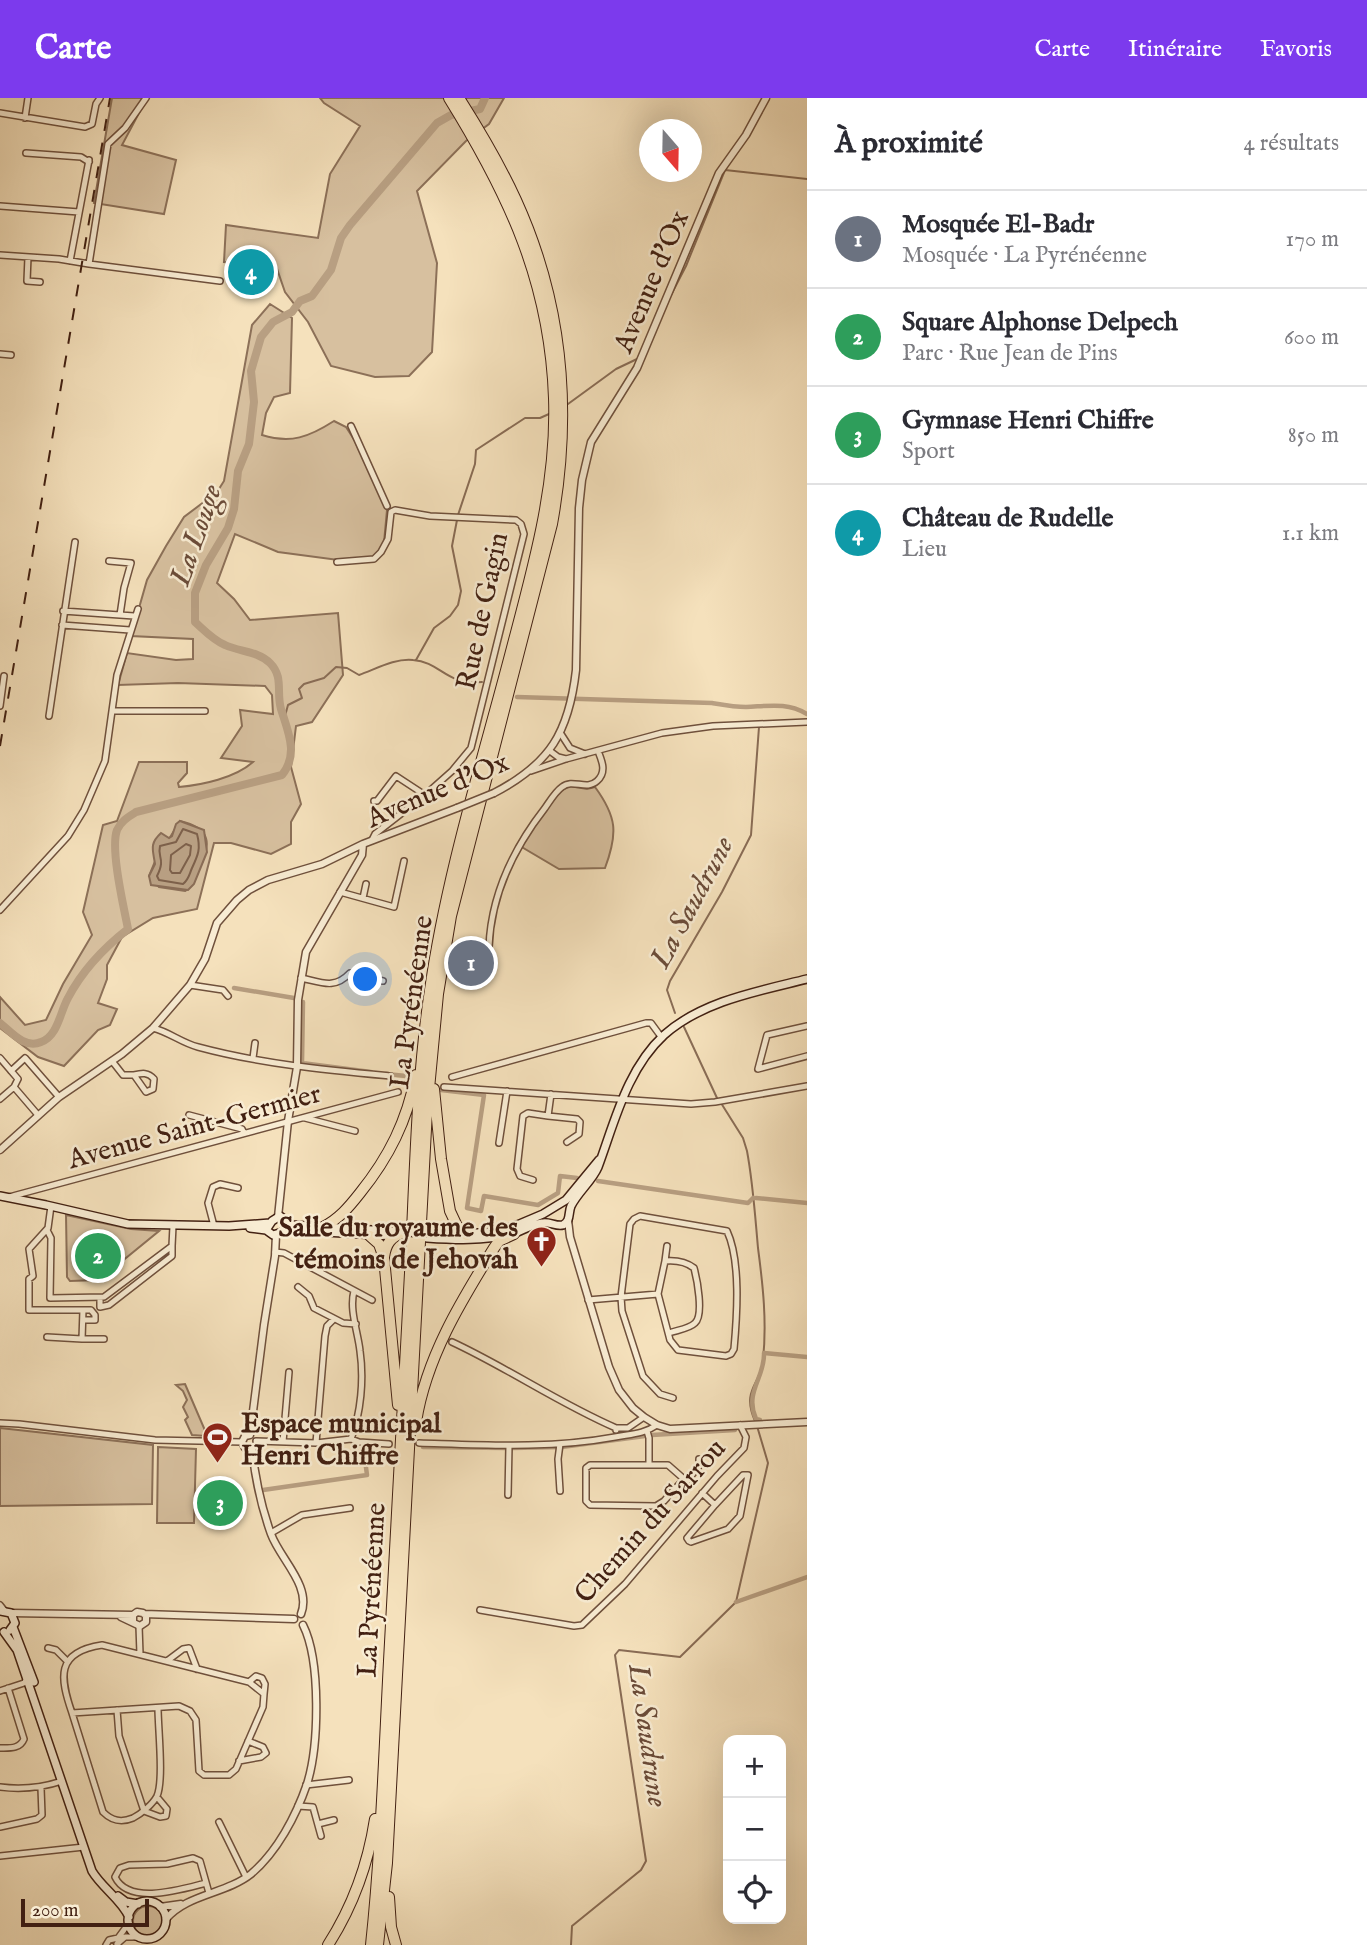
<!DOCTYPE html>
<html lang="fr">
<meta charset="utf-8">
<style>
:root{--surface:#fff;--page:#f2f2f3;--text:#2b2b33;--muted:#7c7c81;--line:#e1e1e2;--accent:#7c3aed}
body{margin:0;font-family:"IM FELL English",serif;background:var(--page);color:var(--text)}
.controls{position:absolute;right:21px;bottom:21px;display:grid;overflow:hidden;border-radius:14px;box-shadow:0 7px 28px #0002}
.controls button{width:63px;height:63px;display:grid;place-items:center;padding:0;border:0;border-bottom:2px solid var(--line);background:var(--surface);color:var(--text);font:35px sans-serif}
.compass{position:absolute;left:639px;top:21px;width:63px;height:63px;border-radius:50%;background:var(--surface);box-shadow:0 7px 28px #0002;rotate:160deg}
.scale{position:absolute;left:21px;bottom:18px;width:128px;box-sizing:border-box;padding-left:7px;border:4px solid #422012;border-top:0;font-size:19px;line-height:24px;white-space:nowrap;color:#422012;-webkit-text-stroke:5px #f8ecd3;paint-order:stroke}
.you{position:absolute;left:366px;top:882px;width:24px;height:24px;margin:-18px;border:5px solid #fff;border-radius:50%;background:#1a73e8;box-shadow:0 0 0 10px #1a73e833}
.badge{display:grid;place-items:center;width:46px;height:46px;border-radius:50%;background:var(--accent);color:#fff;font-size:23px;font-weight:700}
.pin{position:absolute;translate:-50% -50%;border:4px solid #fff;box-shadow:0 2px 7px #0006}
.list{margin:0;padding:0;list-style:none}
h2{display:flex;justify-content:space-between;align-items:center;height:91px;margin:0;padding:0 28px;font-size:30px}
h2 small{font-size:23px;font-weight:400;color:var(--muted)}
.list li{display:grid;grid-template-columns:46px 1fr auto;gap:21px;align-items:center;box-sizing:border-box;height:98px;padding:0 28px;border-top:2px solid var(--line)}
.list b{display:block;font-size:26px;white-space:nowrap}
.list p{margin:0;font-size:23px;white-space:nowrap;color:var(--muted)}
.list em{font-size:23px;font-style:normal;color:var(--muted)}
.icon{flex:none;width:38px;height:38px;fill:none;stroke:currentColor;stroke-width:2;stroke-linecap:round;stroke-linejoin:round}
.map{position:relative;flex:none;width:807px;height:1847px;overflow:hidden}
header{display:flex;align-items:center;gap:42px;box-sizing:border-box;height:98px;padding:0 35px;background:var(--accent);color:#fff}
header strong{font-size:33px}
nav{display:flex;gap:38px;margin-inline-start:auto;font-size:24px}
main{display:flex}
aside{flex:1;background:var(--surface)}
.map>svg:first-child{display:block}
.green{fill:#d7c09f;stroke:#8c7058;stroke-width:2;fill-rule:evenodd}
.water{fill:#b89f82;stroke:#896c55;stroke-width:2}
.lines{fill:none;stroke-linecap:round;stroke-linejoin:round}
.shore{stroke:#7d604a;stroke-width:2}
.stream{stroke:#896c55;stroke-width:2}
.canal{stroke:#b89f82;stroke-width:4.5}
.river{stroke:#b89f82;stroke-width:8}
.minor-casing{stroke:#6f503c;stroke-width:8}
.tertiary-casing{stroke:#6f503c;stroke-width:9}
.secondary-casing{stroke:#422012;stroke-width:10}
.motorway-casing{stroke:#422012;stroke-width:12}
.minor{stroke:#f8ecd3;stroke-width:5}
.tertiary{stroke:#f8ecd3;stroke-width:6}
.secondary{stroke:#f8ecd3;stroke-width:7}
.motorway{stroke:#f5e1bc;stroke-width:10}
.rail{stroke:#422012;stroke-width:2;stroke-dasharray:12 12;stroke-linecap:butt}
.tertiary-bridge-casing{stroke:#6f503c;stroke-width:9;stroke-linecap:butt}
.secondary-bridge-casing{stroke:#422012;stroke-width:10;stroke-linecap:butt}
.tertiary-bridge{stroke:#f8ecd3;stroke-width:6}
.secondary-bridge{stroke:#f8ecd3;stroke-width:7}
.labels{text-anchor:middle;stroke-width:5;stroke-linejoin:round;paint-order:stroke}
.street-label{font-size:28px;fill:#422012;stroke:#f8ecd3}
.poi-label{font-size:28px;font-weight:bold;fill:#422012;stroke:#f8ecd3;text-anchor:end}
.water-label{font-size:30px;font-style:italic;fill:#6b4c39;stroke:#f8ecd3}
</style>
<header>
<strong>Carte</strong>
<nav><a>Carte</a><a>Itinéraire</a><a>Favoris</a></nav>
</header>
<main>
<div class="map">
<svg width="807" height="1847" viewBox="0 0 807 1847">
<rect width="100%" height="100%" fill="#f5e1bc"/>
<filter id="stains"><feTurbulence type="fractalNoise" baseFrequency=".00286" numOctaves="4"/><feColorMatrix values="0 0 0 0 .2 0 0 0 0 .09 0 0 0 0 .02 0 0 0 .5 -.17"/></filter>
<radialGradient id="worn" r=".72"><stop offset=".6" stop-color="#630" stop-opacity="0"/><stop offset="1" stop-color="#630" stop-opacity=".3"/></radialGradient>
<path class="green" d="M 112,0 L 147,0 L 122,47 L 176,62 L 164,116 L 94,105 Z
M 320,0 L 504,0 L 489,26 L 466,43 L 417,93 L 437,165 L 432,254 L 409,278 L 375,279 L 331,268 L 308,224 L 285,194 L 276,168 L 224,164 L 226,127 L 318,140 L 330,76 L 360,28 L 324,5 Z
M 270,206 L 292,220 L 290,295 L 274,299 L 266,315 L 262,337 C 291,346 309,339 334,323 L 346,329 L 355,343 L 387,412 L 383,455 L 361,465 L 278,454 L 235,436 L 217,485 L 234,501 L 250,522 L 338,515 L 343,577 L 312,624 L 296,628 L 291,669 L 301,706 L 291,724 L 291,746 L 271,756 L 231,745 L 214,745 L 197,811 L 153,820 L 122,839 L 107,867 L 107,881 L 98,905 L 117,911 L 110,927 L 98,932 L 64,968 L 38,959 L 0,930 L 0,899 L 25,927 L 46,922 L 63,886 L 92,837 L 83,814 L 103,727 L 117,723 L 139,664 L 187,664 L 187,675 L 178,685 L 179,689 C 202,687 235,680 253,664 L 221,660 L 242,628 L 240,612 L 273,616 L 272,597 L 265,588 L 178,585 L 118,587 L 127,555 L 176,562 L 193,561 L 193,541 L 131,538 L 147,482 L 166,448 L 184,419 L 217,394 L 224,383 L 252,227 ZM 180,723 C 211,730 212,746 199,771 C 194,780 195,788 185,793 L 159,789 L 149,778 L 165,739 L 169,741 Z
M 570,688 L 587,691 L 595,689 C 617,719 618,735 605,770 L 559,771 L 520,748 L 560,693 Z
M 66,1117 L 131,1131 L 159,1133 L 99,1182 L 70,1183 L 67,1179 Z
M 185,1286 L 207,1337 L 206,1338 L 192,1337 L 185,1322 L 188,1319 L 183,1309 L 187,1302 L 183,1293 L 176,1287 Z
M 0,1330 L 153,1347 L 152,1406 L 0,1408 Z
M 158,1349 L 196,1351 L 194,1425 L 157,1425 Z
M133 1823a15 15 0 1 1 30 0a15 15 0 1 1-30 0Z"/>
<path class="water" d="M 180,723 L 204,732 L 207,754 L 194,786 L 188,792 L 151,787 L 149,778 L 155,766 C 153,752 149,746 161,735 L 169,740 L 172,738 L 176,726 Z"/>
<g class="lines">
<path class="shore" d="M 183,731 L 197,736 C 201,751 198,757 192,770 C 189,777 189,781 183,786 L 159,782 L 157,778 C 166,760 157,760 160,748 L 176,744 Z
M 186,746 L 191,748 L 190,757 L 180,775 L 172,775 L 170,772 L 171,757 Z"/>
<path class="stream" d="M 671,197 L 686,168 L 725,72 L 807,81
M 568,306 L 616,271 L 637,261
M 458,417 L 475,366 L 476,352 L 525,320 L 540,320 L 549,316
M 416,562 L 434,530 L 450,518 L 458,507 L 461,493 L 452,448 L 457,422
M 285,618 L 288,607 L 302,600 L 299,591 L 304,586 L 324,580 L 336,569 L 347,570 L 359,577 C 376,571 395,560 413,562 C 441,564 446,588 482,584
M 675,915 L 667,892 L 670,883 L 722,794 L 751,737 L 759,629
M 684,929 L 717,1000
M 721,1005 L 743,1040 L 747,1053 C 753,1085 755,1117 758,1150 C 763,1188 767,1224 763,1262 C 761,1287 741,1291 755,1323
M 571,1847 L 572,1828 L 641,1772 L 646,1763 L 615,1557 L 619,1552 L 680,1559 L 736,1504 L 768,1365 L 757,1328"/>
<path class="canal" d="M 517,599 L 712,605 C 724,607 735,609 746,609 C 769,608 787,604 807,616
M 234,890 L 294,900
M 303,904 L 302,965 L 371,974
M 386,976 L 406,978
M 441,992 L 484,997 L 467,1110 L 481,1113 L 484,1098 L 538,1107 L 558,1095 L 560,1078 L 577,1080
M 598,1083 L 748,1105 L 753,1100
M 756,1100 L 807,1105
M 760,1322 L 756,1321 C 744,1294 765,1280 764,1255 L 807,1259
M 652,1337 L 735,1332
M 423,1349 L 505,1350
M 512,1350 L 562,1349 L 645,1338
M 263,1392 L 367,1377 L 363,1347 L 372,1347
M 736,1504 L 807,1479"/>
<path class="river" d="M 0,925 C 12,935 25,951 41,944 C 58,938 60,914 68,900 C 82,873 105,849 128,831 C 124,810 110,751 117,732 C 121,723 128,719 136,714 L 282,677 C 299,656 288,634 281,611 C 276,594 284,579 270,565 C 258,553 240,554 225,547 C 213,542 204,532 195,524 L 195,495 L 206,467 L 228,430 L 234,411 L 238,373 L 249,346 L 254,304 L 251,273 L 261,239 L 273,224 L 292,214 L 300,203 L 312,198 L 331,172 L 341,140 L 350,127 L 437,25 L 451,17 L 480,11 L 485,0"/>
<defs>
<path id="minor" d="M 0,15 L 85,29 L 92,26 L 96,6 L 100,0
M 25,20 L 28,0
M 26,55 L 81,59 L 89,64
M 0,108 L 79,114
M 0,157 L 59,161 L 89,166 L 108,46 L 125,30 L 146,0
M 28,159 L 27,183 L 40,184
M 70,163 L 89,62
M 89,166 L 220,183
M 0,256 L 11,257
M 351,328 L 387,408
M 109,463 L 131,465 L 124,490 L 120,517
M 337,464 L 374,461 L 381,454 L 388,441 L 391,414 L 395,412 L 430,418 L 516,422 L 521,426 L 524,436 L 471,650 L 452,673 L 425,697 L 375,736 L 372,742
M 63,513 L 134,518
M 62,527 L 130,532
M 0,608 L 4,578
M 113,613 L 205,613
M 49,618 L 75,444
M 561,636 L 570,650 L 585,656
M 550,653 L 558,659 L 566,661
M 531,673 L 566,661 L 662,635 L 713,628 L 807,624
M 374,703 L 377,703 L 396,678 L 425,697
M 340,794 L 394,809 L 404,763
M 363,800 L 366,786
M 0,812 L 68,738 L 84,712 L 105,663 L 117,577 L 138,511
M 489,849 C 491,797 513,751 545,710 C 550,703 555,694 562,689 C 573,680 586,693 597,683 C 607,674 602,663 598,653
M 301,880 C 321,884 334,892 350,875 L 383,883
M 190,887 L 223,892 L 228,898
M 807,928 L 767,937 L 758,971 L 807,958
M 153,930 C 169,934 182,945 198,949 C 261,966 326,972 390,978
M 0,960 L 18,981 L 14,989 L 38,1017
M 253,960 L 255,945
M 112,963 L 123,977 L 134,977 L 146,994 L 153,991 L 154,981 C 148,974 142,975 134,977
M 11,973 L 25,960 L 59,999
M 452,979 L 646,925 L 651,925 L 662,940
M 444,989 L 691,1006 L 715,1004 L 807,988
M 551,996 L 548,1018 L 577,1021 L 580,1024 L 579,1036 L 567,1044
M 0,1001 L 14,989
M 189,1017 L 242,1031 L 244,1035
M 305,1020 L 355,1033
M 499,1045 L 507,993
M 533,1082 L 520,1078 L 517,1071 L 523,1018 L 528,1015 L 548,1018
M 9,1099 L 398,994
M 214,1128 L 208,1105 L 213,1089 L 220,1086 L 238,1090
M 47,1132 L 51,1140 L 50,1200 L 104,1199 L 172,1148 L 173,1128
M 275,1154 L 284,1155 L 372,1202
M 665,1163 L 667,1148
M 298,1189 L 309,1198 L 314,1210 L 343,1225 L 356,1226
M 658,1196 L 665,1163 C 676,1162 685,1163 694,1170 C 697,1181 704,1217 695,1225 C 689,1231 677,1232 669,1235
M 100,1200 L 100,1209 L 109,1207 L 172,1158 L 172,1148
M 588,1202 L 658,1196 L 670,1242 L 678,1252 L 726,1258 L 731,1256 L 734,1251 C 737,1218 741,1163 727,1133 L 640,1118 L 634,1121 L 630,1126 L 621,1199 L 622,1213 L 643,1278 L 660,1296 L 673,1300
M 83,1212 L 91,1212 L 95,1217 L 95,1222 L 83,1222
M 47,1239 L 82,1241 L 83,1212 L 29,1212 L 29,1181 L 33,1178 L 29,1151 L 48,1130 L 51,1108
M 82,1241 L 104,1241
M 452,1244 C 508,1270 560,1306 616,1330
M 0,1325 L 19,1326 L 155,1342 L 242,1344
M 616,1332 L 616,1330 L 628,1330 L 644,1319
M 647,1333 L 649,1340 L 649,1367 L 668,1367 L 684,1381 L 664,1403 L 656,1408 L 590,1407 L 586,1403 L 586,1370 L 590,1367 L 649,1367
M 351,1341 C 361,1315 364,1281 360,1253 C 358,1234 349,1212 354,1193
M 256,1343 L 316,1345 L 351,1341 L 359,1344 L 389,1346
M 283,1344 L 289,1274
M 316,1345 L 325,1238 L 327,1228 L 334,1221
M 419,1345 C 485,1347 550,1351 615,1339 C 630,1336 644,1336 657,1327
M 687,1383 L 699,1368 L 699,1361
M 560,1393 L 558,1361 L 560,1346
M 702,1395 L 715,1407 L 743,1377 L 748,1377 L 740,1418 L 728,1431 L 691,1444 L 689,1443 L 687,1440 L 715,1407
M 508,1397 L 509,1348
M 271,1435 L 302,1417 L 350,1410
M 0,1507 L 4,1512
M 480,1512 L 574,1528 L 582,1527 L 625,1486 L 717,1378 L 744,1350 L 746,1339 L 740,1327
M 139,1528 L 140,1556
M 102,1547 L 249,1584 L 264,1596 L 263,1609 L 236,1671 L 229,1677 L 204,1677 L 199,1673 L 196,1622 L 190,1613 L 179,1608 L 72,1615 C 60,1580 55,1554 102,1547 Z
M 48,1550 L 56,1552 L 67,1563
M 167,1563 L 183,1551 L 189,1550 L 197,1571
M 249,1584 L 256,1578 L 262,1580 L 265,1586 L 264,1596
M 0,1593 L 24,1585 L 28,1580
M 117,1612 L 119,1638 L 144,1713 L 160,1719 L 166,1718 L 167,1711 L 157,1699
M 72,1615 L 103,1714 C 112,1723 121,1725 133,1720 C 141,1716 153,1706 157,1698 C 164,1682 158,1630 158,1610
M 0,1650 C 10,1650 20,1651 24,1641 L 8,1590
M 239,1663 L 261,1659 L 266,1655 L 263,1649 L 248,1643
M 306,1687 L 349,1682
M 0,1689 C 23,1692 41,1690 62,1683
M 298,1708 L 313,1709 L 321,1738
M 219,1724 L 246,1779
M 318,1726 L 334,1722
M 0,1729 L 37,1721 L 42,1717 L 41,1690
M 0,1758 L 84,1749
M 206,1785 C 182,1791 129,1808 115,1779 L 120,1770 L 129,1767 L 167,1766 L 193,1760 L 200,1763 L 209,1795
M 117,1846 L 125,1839 L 138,1839
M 106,1847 L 109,1842 L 118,1840
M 118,1847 L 118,1840 L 129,1825"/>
<path id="tertiary" d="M 494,695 C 550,666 569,634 576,572 L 579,410 L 582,382 L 591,344 L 637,270 L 719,75 L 746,37 L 766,0
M 0,1052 L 59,999 L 122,956 L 153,930 L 190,887 L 205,861 L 217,825 L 237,802 L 249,792 L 268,782 L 322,766 L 363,746 L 457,710
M 278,1119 L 288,1023 L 297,969 L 298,902 L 306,854 L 362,757 L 363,746
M 568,1122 L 570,1139 L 609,1269 L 619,1292 L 633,1310 L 644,1319 L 657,1327 L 670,1331 L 807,1324
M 250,1337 L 264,1227 L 275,1158 L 276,1137
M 250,1337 L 245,1338 L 242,1344 L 245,1350 L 252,1350
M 252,1350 C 255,1380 261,1408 271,1436 C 280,1461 312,1488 301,1516
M 11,1515 L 133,1517
M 144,1516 L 294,1521
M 121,1519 L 140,1528 L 146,1524 L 146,1518 L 143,1515 L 137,1514 L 133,1517 L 133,1524
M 160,1809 L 181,1806
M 166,1821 C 187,1796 226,1796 251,1776 C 277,1754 296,1718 307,1686 C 319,1648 321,1563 303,1527"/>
<path id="secondary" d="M 0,1098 L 46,1107 L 128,1126 L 229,1128 L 270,1125
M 268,1129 L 272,1123 L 280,1118 L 292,1127 L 404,1134
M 250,1130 L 266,1132 L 273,1137 L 289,1132 L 396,1138
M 428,1135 L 486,1135 L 517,1127 L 543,1116 L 566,1102 L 599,1062
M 427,1140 C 456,1142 484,1143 512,1136 C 522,1133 532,1126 542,1125 C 549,1123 556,1129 563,1127 C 571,1123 568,1115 571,1108 C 578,1094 592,1083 598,1069 C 615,1023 627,971 664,937 C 702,903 759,893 807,881
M 0,1513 L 11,1515 L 15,1525 L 10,1532
M 13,1529 L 34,1584
M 4,1534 L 17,1552 L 92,1773 C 102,1790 121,1801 129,1819
M 118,1798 L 126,1804 L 138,1806
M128 1822a19 19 0 1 1 38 0a19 19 0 1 1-38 0Z"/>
<path id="motorway" d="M 434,991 L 441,1061 L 450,1113 L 457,1128 L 467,1137
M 323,1129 C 339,1121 349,1109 360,1095 C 389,1059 407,1023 416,977
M 370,1138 L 379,1146 L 384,1160 L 398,1307
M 384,1159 C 386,1145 391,1139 404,1134
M 416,1324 C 426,1260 461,1203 494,1150 L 499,1143 L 514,1136
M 389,1799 L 391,1829 L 396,1847
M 328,1847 C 353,1808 368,1767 375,1721
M 371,1847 C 381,1753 384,1658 389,1563 C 396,1434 403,1305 410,1175 C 415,1081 416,986 430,892 C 447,773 484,658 514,542 C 535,463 557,383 554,300 C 550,184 509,97 449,0
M 378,1847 L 387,1765 L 427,1012 L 438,896 L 451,818 L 552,426 C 572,316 563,205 516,102 C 500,67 480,33 459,0"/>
</defs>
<use href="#minor" class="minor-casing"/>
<use href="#tertiary" class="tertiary-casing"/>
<use href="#secondary" class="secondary-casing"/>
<use href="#motorway" class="motorway-casing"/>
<use href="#minor" class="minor"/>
<use href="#tertiary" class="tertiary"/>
<use href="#secondary" class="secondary"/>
<use href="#motorway" class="motorway"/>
<path class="rail" d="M 0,648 L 110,0"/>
<defs>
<path id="tertiary-bridge" d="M 457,710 L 494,695"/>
<path id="secondary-bridge" d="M 404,1134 L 428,1135"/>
</defs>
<use href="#tertiary-bridge" class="tertiary-bridge-casing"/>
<use href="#secondary-bridge" class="secondary-bridge-casing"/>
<use href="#tertiary-bridge" class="tertiary-bridge"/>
<use href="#secondary-bridge" class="secondary-bridge"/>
</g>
<defs>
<symbol id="church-pin" viewBox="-11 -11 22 30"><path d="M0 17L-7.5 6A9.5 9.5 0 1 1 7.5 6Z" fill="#8f2418" stroke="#f8ecd3"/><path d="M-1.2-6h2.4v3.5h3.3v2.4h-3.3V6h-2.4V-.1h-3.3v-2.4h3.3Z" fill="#fff"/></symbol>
<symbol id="stadium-pin" viewBox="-11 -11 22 30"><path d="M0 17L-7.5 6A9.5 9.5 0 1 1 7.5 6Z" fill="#8f2418" stroke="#f8ecd3"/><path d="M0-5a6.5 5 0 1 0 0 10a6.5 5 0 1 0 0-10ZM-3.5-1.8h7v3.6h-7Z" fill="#fff"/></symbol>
</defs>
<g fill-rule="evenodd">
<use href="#church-pin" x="524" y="1126" width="35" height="47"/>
<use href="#stadium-pin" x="200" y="1322" width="35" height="47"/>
</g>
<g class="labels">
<g class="street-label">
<text transform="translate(650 183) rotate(-67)" y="10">Avenue d'Ox</text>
<text transform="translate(481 513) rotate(-78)" y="10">Rue de Gagin</text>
<text transform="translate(437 691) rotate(-23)" y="10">Avenue d'Ox</text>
<text transform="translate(410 904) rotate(-82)" y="10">La Pyrénéenne</text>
<text transform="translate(194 1027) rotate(-15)" y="10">Avenue Saint-Germier</text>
<text transform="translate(649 1422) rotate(-48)" y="10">Chemin du Sarrou</text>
<text transform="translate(370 1492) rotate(-87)" y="10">La Pyrénéenne</text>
</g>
<g class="poi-label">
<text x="518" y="1138">Salle du royaume des<tspan x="518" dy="32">témoins de Jehovah</tspan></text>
<text x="241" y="1334" text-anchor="start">Espace municipal<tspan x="241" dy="32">Henri Chiffre</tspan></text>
</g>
<g class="water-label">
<text transform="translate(195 437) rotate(-71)" y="10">La Louge</text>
<text transform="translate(691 804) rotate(-62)" y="10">La Saudrune</text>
<text transform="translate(649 1637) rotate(82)" y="10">La Saudrune</text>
</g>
</g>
<rect width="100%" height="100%" filter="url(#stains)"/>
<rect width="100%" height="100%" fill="url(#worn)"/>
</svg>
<div class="controls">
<button>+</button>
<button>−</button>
<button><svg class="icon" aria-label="locate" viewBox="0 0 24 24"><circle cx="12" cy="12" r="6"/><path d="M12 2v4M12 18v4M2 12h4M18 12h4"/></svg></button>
</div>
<svg class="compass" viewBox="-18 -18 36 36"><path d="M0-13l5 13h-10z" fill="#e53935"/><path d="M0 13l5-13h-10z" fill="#7c7c81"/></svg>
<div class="scale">200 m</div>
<div class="you"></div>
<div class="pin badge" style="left:471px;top:865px;background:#6b7280">1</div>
<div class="pin badge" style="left:98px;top:1158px;background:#2e9e5b">2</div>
<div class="pin badge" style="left:220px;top:1405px;background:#2e9e5b">3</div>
<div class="pin badge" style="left:251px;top:174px;background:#0f9aa8">4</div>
</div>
<aside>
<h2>À proximité<small>4 résultats</small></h2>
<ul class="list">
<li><span class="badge" style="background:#6b7280">1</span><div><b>Mosquée El-Badr</b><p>Mosquée · La Pyrénéenne</p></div><em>170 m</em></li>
<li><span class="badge" style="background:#2e9e5b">2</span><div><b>Square Alphonse Delpech</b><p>Parc · Rue Jean de Pins</p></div><em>600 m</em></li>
<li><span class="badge" style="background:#2e9e5b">3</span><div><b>Gymnase Henri Chiffre</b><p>Sport</p></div><em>850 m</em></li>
<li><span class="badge" style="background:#0f9aa8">4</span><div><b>Château de Rudelle</b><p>Lieu</p></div><em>1.1 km</em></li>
</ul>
</aside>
</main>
